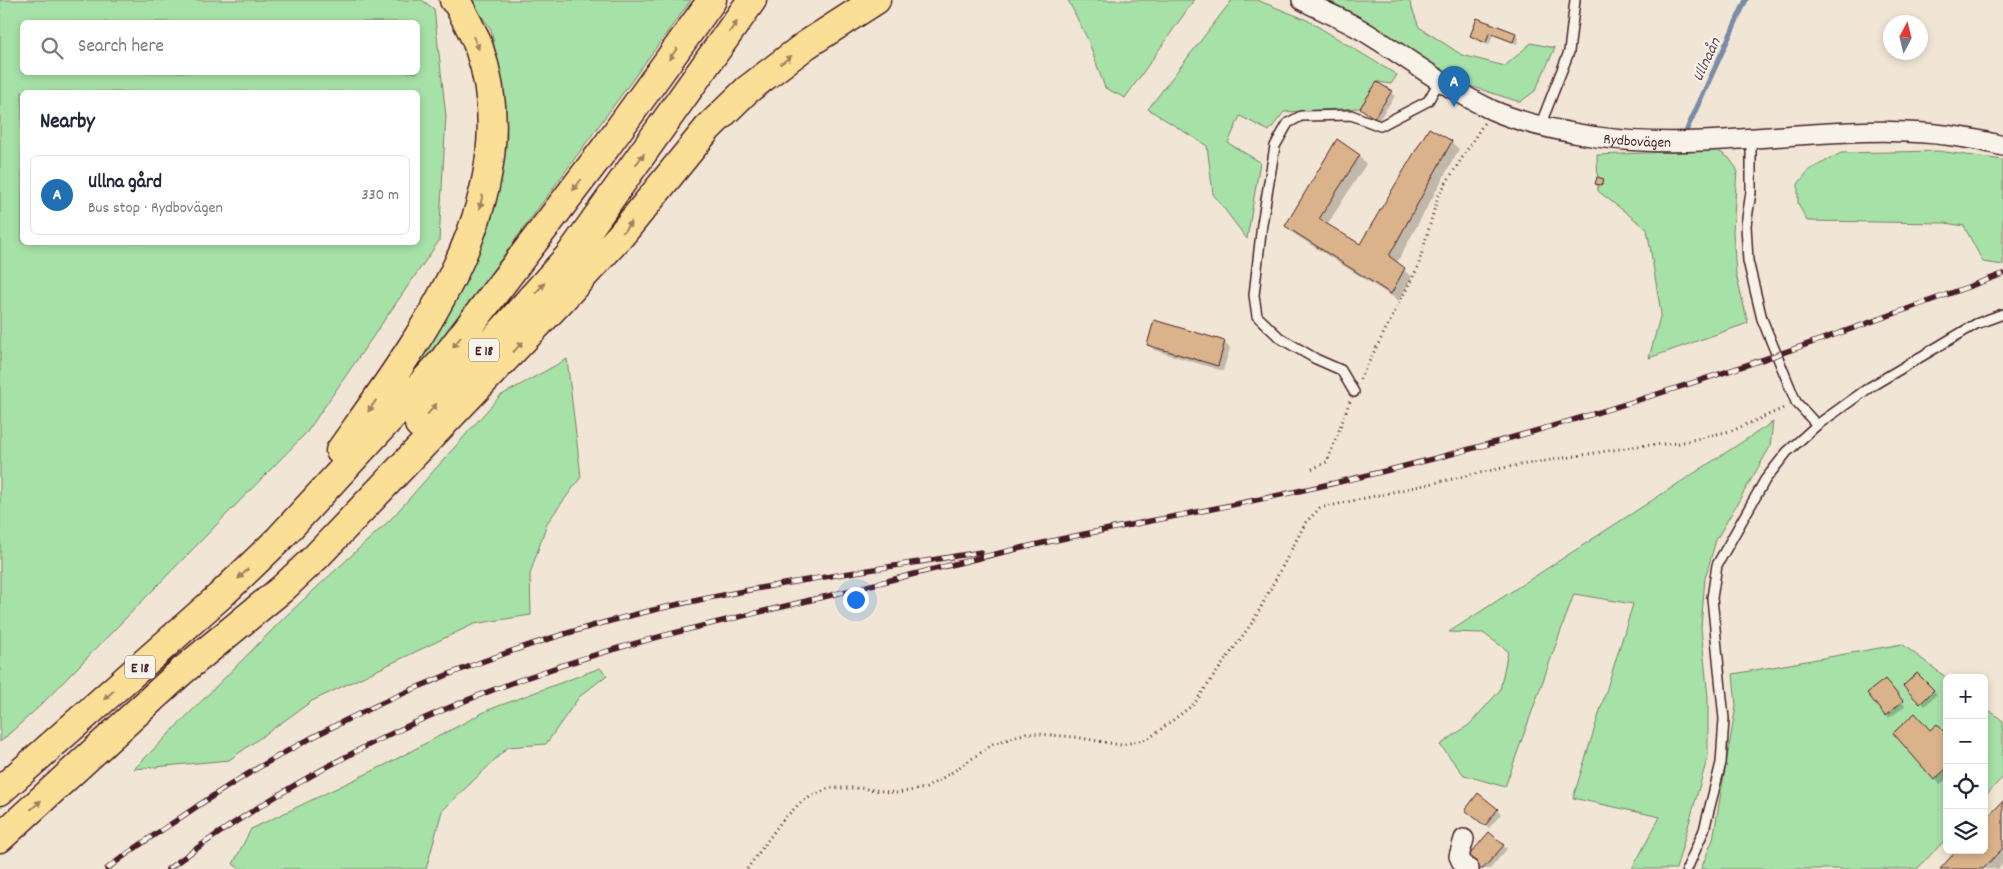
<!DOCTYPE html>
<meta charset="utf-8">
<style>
:root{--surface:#fff;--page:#f6f6f7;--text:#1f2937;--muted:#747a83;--line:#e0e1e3;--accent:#1f6fb2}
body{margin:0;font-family:Dekko,sans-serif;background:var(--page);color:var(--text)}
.controls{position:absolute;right:15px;bottom:15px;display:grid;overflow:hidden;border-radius:8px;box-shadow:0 2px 8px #0003}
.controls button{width:45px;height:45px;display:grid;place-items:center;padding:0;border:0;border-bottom:1px solid var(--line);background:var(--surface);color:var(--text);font:25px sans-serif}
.compass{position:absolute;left:1883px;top:15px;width:45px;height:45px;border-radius:50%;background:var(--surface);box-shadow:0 2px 8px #0003;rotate:7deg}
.you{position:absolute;left:855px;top:599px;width:18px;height:18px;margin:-12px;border:4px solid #fff;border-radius:50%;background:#1a73e8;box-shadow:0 0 0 8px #1a73e833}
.badge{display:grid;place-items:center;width:32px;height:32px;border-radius:50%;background:var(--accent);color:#fff;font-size:16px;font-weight:700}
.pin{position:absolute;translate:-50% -41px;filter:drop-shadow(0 1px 2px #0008)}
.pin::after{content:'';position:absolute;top:26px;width:18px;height:15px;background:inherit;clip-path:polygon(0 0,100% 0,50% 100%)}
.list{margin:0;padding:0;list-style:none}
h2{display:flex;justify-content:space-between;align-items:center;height:65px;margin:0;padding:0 20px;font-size:21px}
h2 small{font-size:16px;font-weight:400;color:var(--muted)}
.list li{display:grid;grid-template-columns:32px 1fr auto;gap:15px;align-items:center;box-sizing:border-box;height:80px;margin:0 10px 10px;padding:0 10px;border:1px solid var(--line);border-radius:8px}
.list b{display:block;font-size:19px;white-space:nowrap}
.list p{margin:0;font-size:16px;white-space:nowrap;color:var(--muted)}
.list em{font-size:16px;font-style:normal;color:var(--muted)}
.icon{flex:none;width:28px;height:28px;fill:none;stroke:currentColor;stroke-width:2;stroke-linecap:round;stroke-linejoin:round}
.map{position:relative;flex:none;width:2003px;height:869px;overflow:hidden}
.search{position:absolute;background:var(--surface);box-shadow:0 2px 8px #0003;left:20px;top:20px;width:400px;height:55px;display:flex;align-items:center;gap:12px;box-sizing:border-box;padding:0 18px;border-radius:8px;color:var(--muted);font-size:19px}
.panel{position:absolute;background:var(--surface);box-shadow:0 2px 8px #0003;left:20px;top:90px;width:400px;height:155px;border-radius:8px}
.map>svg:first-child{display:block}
.green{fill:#a6e1a7;stroke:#788069;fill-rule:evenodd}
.shadow{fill:#0003}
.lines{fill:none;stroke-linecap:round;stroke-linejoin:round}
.stream{stroke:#798ba7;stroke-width:5}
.building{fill:#dab38b;stroke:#4a1f2b}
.service-casing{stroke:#4a1f2b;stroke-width:12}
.minor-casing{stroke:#4a1f2b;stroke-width:22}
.motorway-casing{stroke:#4a1f2b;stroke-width:31}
.path{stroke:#4a1f2b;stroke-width:3;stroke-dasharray:1 4;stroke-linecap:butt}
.service{stroke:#f7f3e8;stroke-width:9}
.minor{stroke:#f7f3e8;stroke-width:19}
.motorway{stroke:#fbdf96;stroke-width:28}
.rail-casing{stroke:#4a1f2b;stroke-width:5.5}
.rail{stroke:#f7f3e8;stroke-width:4;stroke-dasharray:11;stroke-linecap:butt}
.oneway{fill:#a27f60}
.labels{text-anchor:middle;stroke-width:4;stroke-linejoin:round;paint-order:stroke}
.shield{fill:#f7f3e8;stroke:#7e5f64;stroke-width:1}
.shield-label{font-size:14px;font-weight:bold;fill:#4a1f2b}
.street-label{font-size:15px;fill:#4a1f2b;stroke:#f7f3e8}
.water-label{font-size:16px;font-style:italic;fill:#5e4c5e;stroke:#f7f3e8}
</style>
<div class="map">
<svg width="2003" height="869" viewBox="0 0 2003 869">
<rect width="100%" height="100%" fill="#f1e6d5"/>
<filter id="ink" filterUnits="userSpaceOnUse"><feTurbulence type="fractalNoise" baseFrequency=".02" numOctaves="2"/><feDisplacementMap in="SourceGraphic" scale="10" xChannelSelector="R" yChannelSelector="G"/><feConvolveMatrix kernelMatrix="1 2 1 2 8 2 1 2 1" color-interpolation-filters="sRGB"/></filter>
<g filter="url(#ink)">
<path class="green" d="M 0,0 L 422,0 L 434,9 L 446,116 L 439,241 L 307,432 L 40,706 L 0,742 ZM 22,22 L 418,22 L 418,72 L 22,72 ZM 22,92 L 418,92 L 418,242 L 22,242 Z
M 470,0 L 691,0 L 419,371 L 415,364 L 491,206 L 507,137 L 504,100 L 491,29 Z
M 1068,0 L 1194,0 L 1125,98 L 1105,88 L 1088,40 Z
M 1232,0 L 1257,0 L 1307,20 L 1397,75 L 1391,84 L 1377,82 L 1360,108 L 1284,112 L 1269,131 L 1240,116 L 1228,143 L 1260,162 L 1247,239 L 1213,194 L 1207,146 L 1148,109 Z
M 1322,0 L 1409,0 L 1419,27 L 1462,55 L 1505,66 L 1531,43 L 1555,48 L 1535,91 L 1520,102 L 1467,85 Z
M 1717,150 L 1729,158 L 1737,169 L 1733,232 L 1736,274 L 1748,323 L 1649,358 L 1661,313 L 1647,229 L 1598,191 L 1597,155 Z
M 1938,151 L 2003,160 L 2003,265 L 1983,262 L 1964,226 L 1945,223 L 1807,221 L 1798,203 L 1798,184 L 1809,170 L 1841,153 Z
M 567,359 L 581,477 L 547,523 L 530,574 L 531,615 L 474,624 L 312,701 L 229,760 L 134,769 L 288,614 L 391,519 L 500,396 Z
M 1773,422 L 1770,447 L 1716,540 L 1705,578 L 1701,628 L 1708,697 L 1708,756 L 1676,869 L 1632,869 L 1660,817 L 1573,798 L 1633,604 L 1574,594 L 1505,787 L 1464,775 L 1440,745 L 1470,724 L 1500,690 L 1508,651 L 1483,633 L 1449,632 Z
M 1902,644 L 1947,678 L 1947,838 L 1917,869 L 1701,869 L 1713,839 L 1736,706 L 1733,674 Z
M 600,668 L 607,675 L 579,697 L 546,744 L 508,747 L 442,811 L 426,869 L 240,869 L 233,864 L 251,829 L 385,765 L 488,710 Z
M 1984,706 L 2003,721 L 2003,777 L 1984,797 Z"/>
<path class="shadow" d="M 1478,20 L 1516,34 L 1519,38 L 1517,44 L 1493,35 L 1489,45 L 1475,40 L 1471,36 Z
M 1378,84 L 1395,96 L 1378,121 L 1365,111 Z
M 1451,142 L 1459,149 L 1396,264 L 1412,277 L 1399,301 L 1294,234 L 1286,226 L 1359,156 L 1366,164 L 1327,225 L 1361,246 Z
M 1224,342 L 1230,348 L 1223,371 L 1154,350 L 1148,344 Z
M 1917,674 L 1937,694 L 1925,706 L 1905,686 Z
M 1888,685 L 1905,706 L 1889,718 L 1886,715 Z
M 1931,732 L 1947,737 L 1947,779 L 1940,784 L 1935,779 Z
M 1478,795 L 1501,814 L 1489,828 L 1470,813 Z
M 2003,803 L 2003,863 L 1998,869 L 1941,869 L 1984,850 Z
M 1489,833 L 1507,849 L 1490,869 L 1476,869 Z"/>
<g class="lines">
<path class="stream" d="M 1687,129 L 1746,0"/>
</g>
<path class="building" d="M 1477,18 L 1516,33 L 1513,42 L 1489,33 L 1486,43 L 1470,36 Z
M 1377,82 L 1392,91 L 1374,118 L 1360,108 Z
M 1429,128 L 1452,141 L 1389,256 L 1405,268 L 1391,294 L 1285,226 L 1337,139 L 1360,155 L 1319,219 L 1360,244 Z
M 1597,177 L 1604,179 L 1602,185 L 1595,184 Z
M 1154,320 L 1225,341 L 1218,366 L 1147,345 Z
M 1917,673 L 1934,690 L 1920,704 L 1903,686 Z
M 1885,679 L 1903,701 L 1885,716 L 1867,693 Z
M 1915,713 L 1930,730 L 1937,724 L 1947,735 L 1947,742 L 1944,744 L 1947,747 L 1947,768 L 1934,780 L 1893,733 Z
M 1478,793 L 1498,809 L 1485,826 L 1465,810 Z
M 2003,801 L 2003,848 L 1983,869 L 1940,869 L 1957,850 L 1984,850 L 1984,821 Z
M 1489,832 L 1504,845 L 1483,869 L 1475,869 L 1465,860 Z"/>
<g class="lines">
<defs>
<path id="service" d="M 1540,126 L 1569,52 L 1575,0
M 1751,138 L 1751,192 L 1746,225 L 1748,261 L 1762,319 L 1796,402 L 1817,425
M 1354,392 L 1341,370 L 1316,359 L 1280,338 L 1257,316 L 1254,295 L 1262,224 L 1275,146 L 1288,123 L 1301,116 L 1351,115 L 1380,126 L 1428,101 L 1440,80
M 1687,869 L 1704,830 L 1721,763 L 1724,719 L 1712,598 L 1717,565 L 1765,480 L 1787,452 L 1817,425 L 1870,387 L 1976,324 L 2003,314"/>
<g id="minor">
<path id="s1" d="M 1302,0 C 1321,10 1341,18 1360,29 C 1404,55 1445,88 1492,110 C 1521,123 1565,132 1597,137 C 1732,156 1870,109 2003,146"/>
<path d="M 1464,839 L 1459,856 L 1464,867 L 1469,869"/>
</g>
<path id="motorway" d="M 419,424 L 570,255 L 752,0
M 340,451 C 420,338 530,196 479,48 C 474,33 465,18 458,4 L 454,0
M 0,791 L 220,596 L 278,540 L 442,362 L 606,147 L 712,0
M 0,838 L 181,672 L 282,589 L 316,557 L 563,298 L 621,235 L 708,128 L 747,90 L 806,45 L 876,0"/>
</defs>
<use href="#service" class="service-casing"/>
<use href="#minor" class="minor-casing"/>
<use href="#motorway" class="motorway-casing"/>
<path class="path" d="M 1360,379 L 1418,267 L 1438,196 L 1484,123
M 1312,469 L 1327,462 L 1350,401
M 747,869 L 781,822 L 802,801 L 829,788 L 860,788 L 897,793 L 926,788 L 954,771 L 993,744 L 1026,733 L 1075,737 L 1121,745 L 1148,739 L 1194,704 L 1254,620 L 1306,522 L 1320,508 L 1502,468 L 1638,446 L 1679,443 L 1734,430 L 1786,407"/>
<use href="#service" class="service"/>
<use href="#minor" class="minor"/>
<use href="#motorway" class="motorway"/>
<defs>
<path id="rail" d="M 107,869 C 129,851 153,836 177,820 C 316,723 473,655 637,614 C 750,586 867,571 981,552
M 168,869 C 280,786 405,719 537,674 C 629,641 724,621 819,598 C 904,577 989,554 1075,536 C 1164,518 1254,502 1343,481 C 1568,429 1787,354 2003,274"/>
</defs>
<use href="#rail" class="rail-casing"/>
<use href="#rail" class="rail"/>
</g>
<defs><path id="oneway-solid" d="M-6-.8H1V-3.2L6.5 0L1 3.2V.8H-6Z" transform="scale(1.25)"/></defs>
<g class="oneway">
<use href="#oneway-solid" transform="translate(733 27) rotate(-55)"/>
<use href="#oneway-solid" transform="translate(476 43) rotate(66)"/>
<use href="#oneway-solid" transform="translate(673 54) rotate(126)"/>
<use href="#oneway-solid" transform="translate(786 60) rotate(-37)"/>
<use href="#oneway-solid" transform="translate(640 159) rotate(-54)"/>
<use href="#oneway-solid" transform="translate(577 185) rotate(127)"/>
<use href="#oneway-solid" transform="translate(481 202) rotate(102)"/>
<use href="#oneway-solid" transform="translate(627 227) rotate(-52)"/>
<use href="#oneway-solid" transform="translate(540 288) rotate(-48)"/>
<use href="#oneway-solid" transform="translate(457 342) rotate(127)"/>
<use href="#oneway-solid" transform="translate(518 347) rotate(-47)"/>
<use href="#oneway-solid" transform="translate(372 406) rotate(125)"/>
<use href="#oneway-solid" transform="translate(432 409) rotate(-49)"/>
<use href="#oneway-solid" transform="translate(243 574) rotate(136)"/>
<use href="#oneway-solid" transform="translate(109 695) rotate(138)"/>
<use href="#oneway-solid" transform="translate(36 805) rotate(-42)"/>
</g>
</g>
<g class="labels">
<g class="shield">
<rect x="469" y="338.5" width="30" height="23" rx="4"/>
<rect x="125" y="655.5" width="30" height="23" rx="4"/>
</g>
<g class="shield-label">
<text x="484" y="355">E 18</text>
<text x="140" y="672">E 18</text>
</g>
<g class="street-label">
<text dy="5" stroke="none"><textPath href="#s1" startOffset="369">Rydbovägen</textPath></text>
</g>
<g class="water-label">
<text transform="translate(1705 59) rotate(-65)" y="6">Ullnaån</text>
</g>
</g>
</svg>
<div class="controls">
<button>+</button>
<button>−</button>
<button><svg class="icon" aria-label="locate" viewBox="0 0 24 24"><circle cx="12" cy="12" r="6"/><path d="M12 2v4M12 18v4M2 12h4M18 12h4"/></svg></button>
<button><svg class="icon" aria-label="layers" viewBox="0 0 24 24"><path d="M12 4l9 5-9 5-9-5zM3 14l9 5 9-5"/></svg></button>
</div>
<svg class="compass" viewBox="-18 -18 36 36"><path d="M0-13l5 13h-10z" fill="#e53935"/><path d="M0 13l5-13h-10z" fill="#747a83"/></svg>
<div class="you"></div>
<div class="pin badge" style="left:1454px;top:107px">A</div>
<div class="search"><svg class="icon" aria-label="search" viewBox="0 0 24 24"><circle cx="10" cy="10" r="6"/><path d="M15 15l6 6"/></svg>Search here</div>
<section class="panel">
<h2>Nearby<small></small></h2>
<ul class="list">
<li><span class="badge">A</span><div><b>Ullna gård</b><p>Bus stop · Rydbovägen</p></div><em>330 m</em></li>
</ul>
</section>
</div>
